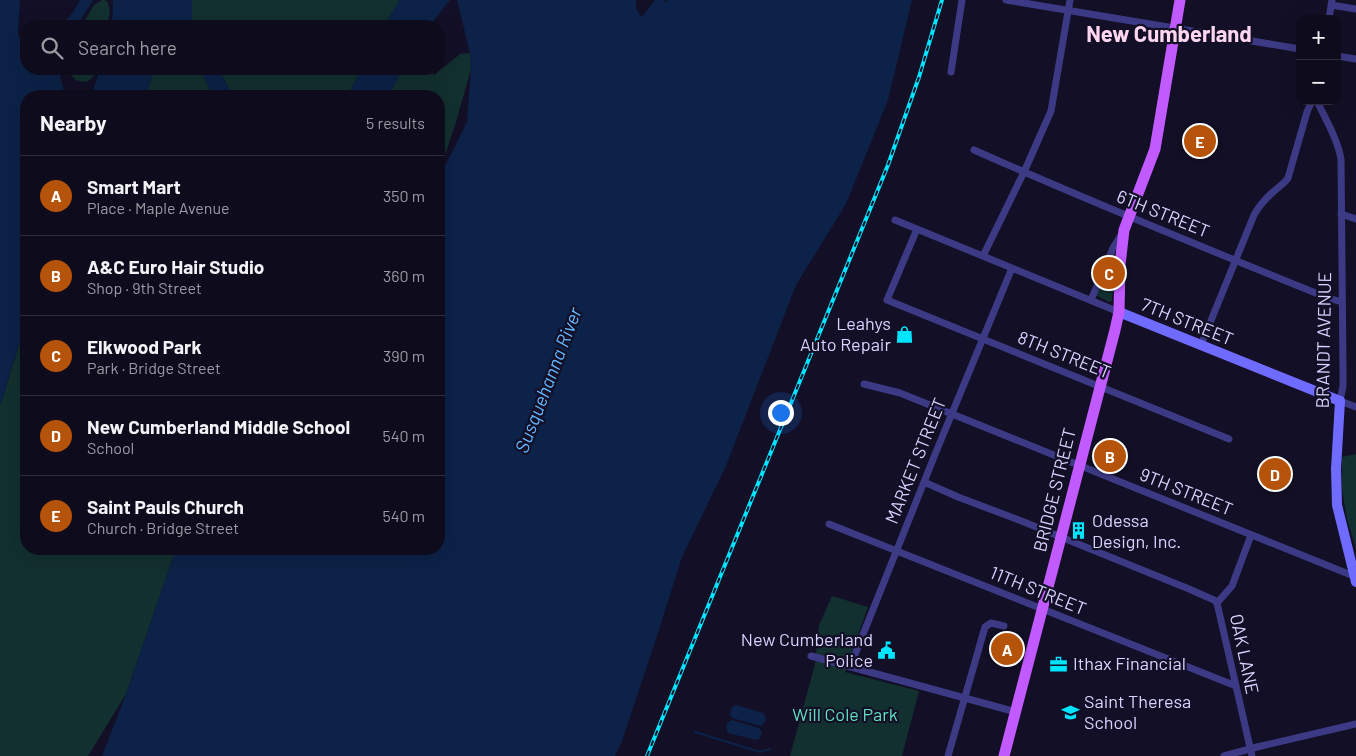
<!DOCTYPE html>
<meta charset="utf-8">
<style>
:root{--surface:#0e0b1c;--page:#171425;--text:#f1f3f6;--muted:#9b9ba3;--line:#2e2b3b;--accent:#b45309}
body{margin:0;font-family:Barlow,sans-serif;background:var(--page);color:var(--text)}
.controls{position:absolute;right:15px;top:15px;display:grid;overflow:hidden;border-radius:10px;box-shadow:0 5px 20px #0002}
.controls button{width:45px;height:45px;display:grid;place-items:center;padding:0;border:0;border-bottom:1px solid var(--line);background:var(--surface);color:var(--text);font:25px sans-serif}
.you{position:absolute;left:780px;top:412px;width:18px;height:18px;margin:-12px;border:4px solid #fff;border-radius:50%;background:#1a73e8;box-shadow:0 0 0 8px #1a73e833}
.badge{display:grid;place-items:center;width:32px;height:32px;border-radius:50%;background:var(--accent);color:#fff;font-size:16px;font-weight:700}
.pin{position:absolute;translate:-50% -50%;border:2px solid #fff;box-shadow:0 1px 5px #0006}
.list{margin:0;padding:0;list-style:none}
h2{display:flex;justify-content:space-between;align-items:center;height:65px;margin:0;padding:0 20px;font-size:21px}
h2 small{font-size:16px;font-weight:400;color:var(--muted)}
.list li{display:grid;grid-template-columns:32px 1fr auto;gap:15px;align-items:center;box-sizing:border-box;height:80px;padding:0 20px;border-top:1px solid var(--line)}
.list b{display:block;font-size:19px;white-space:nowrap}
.list p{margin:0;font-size:16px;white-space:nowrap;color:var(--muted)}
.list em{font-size:16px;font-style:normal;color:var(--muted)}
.icon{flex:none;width:28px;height:28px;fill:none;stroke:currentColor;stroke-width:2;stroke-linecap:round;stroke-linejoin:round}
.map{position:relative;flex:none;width:1356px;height:756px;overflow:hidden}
.search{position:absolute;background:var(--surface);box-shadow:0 5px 20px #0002;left:20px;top:20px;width:425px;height:55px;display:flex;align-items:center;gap:12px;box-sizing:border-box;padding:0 18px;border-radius:20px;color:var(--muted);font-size:19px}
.panel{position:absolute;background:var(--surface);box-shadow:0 5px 20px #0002;left:20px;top:90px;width:425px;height:465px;border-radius:20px}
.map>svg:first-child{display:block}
.green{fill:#12302f}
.water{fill:#0c2248}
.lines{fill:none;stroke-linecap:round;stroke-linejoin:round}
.stream{stroke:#0c2248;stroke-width:2}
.minor{stroke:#3d3a85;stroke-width:7}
.secondary{stroke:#6f6bff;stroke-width:10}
.primary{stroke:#c25bff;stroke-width:11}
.rail-casing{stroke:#00e5ff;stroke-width:4}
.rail{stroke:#130f26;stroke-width:2;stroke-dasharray:5.5;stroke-linecap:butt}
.labels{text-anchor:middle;stroke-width:4.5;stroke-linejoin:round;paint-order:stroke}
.street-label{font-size:18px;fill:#d9d4ff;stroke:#130f26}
.poi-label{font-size:18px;fill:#d9d4ff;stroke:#130f26;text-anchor:start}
.park-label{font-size:18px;fill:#5fe0c0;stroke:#130f26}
.water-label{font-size:19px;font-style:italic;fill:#62b6ff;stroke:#130f26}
.district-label{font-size:22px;font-weight:bold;fill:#ffd6f0;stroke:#130f26}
</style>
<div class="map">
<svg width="1356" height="756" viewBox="0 0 1356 756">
<rect width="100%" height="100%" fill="#130f26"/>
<path class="green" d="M 102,0 L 105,0 L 108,2 L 110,13 L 107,26 L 81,26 L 94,5 Z
M 192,0 L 400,0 L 384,26 L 192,26 Z
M 470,53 L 471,69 L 456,122 L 439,173 L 439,96 L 388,96 L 403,69 L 435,69 L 433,76 L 460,54 Z
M 71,69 L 96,69 L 93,77 L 87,82 C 77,81 72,81 71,69 Z
M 155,69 L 201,69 L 212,96 L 145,96 Z
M 215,69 L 361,69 L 348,96 L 233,96 L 222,76 Z
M 1115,251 L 1112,301 L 1109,302 L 1096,295 Z
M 23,332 L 26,344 L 26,549 L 176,549 L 126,694 L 88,756 L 0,756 L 0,406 Z
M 1356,454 L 1356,549 L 1347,519 L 1342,489 L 1342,457 Z
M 832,596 L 868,607 L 845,672 L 919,691 L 902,756 L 790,756 L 815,664 L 819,625 Z"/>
<path class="water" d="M 0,0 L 20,0 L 18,31 L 19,38 L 26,41 L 26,69 L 63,69 L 60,76 L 65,96 L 26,96 L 26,321 L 0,406 Z
M 80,0 L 93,0 L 77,26 L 61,26 L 74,11 Z
M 113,0 L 192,0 L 192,26 L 112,26 Z
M 400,0 L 450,0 L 430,26 L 384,26 Z
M 457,0 L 636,0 L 636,8 L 641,17 L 646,12 L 655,0 L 665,0 L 664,3 L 668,0 L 912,0 L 888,100 L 846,204 L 796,285 L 726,466 L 682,557 L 656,639 L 622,741 L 615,756 L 102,756 L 126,694 L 176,549 L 439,549 L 439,178 L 467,122 L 471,69 L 470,53 Z
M 100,69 L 155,69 L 145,96 L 91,96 Z
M 201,69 L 215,69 L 222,76 L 233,96 L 212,96 Z
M 361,69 L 403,69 L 388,96 L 348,96 Z
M 736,705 L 763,713 L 766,718 L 764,724 L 760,726 L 732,718 L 730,714 L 732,707 Z
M 732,720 L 759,728 L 762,732 L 760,738 L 756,740 L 728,733 L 726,728 L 727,723 Z"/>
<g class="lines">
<path class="stream" d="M 695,732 L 760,752 L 770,749"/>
<path class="minor" d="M 1006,0 L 1300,49
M 1331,5 L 1356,9
M 1329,19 L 1332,0
M 1337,56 L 1356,59
M 951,72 L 962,0
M 1317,101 C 1326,120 1337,138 1341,159 L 1343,370 L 1343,386 L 1340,401 L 1356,407
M 974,150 C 1091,202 1209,250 1328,298 L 1342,302
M 1341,214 L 1356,219
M 895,220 L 1119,312
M 917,229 L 887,300 L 1229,439
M 983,256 L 1024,172 L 1051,111 L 1070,0
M 1091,300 L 1113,248 L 1121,235
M 1201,345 L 1254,215 C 1259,206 1265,199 1273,192 C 1278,187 1284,184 1288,178 L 1307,112 L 1312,101
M 864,384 L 900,393 L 1356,577
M 924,482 L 958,497 L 1019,520 L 1189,589 L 1214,600 L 1217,603
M 829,524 L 1236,686
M 1251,535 L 1232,586 L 1217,603 L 1252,756
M 811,656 L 1016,712
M 850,667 L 936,452 L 1012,268
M 948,756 L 985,627 L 991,623 L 1004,626
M 1224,756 L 1257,747 L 1356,724"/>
<path class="secondary" d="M 1119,312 L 1340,401 L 1336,469 L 1337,505 L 1356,582"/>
<path class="primary" d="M 1004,756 L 1115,330 L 1119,312 L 1120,265 L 1124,230 L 1155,149 L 1180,0"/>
<defs>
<path id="rail" d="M 647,756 L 888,165 L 919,77 L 942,0"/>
</defs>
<use href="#rail" class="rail-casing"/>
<use href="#rail" class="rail"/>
</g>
<defs>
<symbol id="shop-bare" viewBox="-9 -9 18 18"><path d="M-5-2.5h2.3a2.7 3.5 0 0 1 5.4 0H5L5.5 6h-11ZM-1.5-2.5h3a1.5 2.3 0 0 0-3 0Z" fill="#00e5ff" stroke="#130f26" stroke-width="2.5" paint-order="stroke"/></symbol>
<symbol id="building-bare" viewBox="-9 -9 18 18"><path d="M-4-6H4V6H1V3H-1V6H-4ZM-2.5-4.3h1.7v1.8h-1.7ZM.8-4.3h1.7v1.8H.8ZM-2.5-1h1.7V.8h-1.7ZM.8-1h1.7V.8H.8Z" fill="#00e5ff" stroke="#130f26" stroke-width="2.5" paint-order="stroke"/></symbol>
<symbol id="civic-bare" viewBox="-9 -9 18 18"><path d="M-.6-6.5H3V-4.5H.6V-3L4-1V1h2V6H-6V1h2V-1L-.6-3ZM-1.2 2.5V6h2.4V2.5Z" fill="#00e5ff" stroke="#130f26" stroke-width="2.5" paint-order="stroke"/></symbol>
<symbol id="office-bare" viewBox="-9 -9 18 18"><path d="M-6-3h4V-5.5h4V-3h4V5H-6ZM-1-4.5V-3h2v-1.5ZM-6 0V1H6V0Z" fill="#00e5ff" stroke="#130f26" stroke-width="2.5" paint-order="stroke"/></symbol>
<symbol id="school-bare" viewBox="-9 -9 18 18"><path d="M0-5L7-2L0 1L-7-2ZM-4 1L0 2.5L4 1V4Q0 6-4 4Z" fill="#00e5ff" stroke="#130f26" stroke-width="2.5" paint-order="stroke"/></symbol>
</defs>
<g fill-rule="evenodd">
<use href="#shop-bare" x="892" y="322" width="25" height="25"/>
<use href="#building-bare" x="1066" y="518" width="25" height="25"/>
<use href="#civic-bare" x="874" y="638" width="25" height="25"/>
<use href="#office-bare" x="1046" y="652" width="25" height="25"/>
<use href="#school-bare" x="1058" y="700" width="25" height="25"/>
</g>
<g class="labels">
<g class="street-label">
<text transform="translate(1163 214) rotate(22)" y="6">6TH STREET</text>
<text transform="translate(1187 322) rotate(22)" y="6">7TH STREET</text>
<text transform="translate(1324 340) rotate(-89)" y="6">BRANDT AVENUE</text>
<text transform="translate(1064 355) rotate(22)" y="6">8TH STREET</text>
<text transform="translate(916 461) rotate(-68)" y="6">MARKET STREET</text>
<text transform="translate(1055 490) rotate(-76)" y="6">BRIDGE STREET</text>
<text transform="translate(1186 492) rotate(22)" y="6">9TH STREET</text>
<text transform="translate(1038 591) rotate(22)" y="6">11TH STREET</text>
<text transform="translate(1244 654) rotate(78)" y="6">OAK LANE</text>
</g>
<g class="poi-label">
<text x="891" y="330" text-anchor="end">Leahys<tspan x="891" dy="21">Auto Repair</tspan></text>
<text x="1092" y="527">Odessa<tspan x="1092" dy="21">Design, Inc.</tspan></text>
<text x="873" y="646" text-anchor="end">New Cumberland<tspan x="873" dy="21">Police</tspan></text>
<text x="1073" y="670">Ithax Financial</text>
<text x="1084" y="708">Saint Theresa<tspan x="1084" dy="21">School</tspan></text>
</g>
<g class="park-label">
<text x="845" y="721">Will Cole Park</text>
</g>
<g class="water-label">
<text transform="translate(548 380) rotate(-69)" y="7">Susquehanna River</text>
</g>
<g class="district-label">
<text x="1169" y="42">New Cumberland</text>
</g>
</g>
</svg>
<div class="controls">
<button>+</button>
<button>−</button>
</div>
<div class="you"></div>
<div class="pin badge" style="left:1007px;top:649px">A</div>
<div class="pin badge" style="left:1110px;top:456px">B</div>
<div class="pin badge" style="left:1109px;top:273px">C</div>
<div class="pin badge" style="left:1275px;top:474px">D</div>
<div class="pin badge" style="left:1200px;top:141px">E</div>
<div class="search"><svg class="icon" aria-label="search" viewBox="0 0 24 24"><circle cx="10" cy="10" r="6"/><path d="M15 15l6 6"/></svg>Search here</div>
<section class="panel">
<h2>Nearby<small>5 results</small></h2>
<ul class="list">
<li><span class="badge">A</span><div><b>Smart Mart</b><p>Place · Maple Avenue</p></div><em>350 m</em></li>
<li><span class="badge">B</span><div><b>A&amp;C Euro Hair Studio</b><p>Shop · 9th Street</p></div><em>360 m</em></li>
<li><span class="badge">C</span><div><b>Elkwood Park</b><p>Park · Bridge Street</p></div><em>390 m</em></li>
<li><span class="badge">D</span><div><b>New Cumberland Middle School</b><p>School</p></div><em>540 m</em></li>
<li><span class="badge">E</span><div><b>Saint Pauls Church</b><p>Church · Bridge Street</p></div><em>540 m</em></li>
</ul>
</section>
</div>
